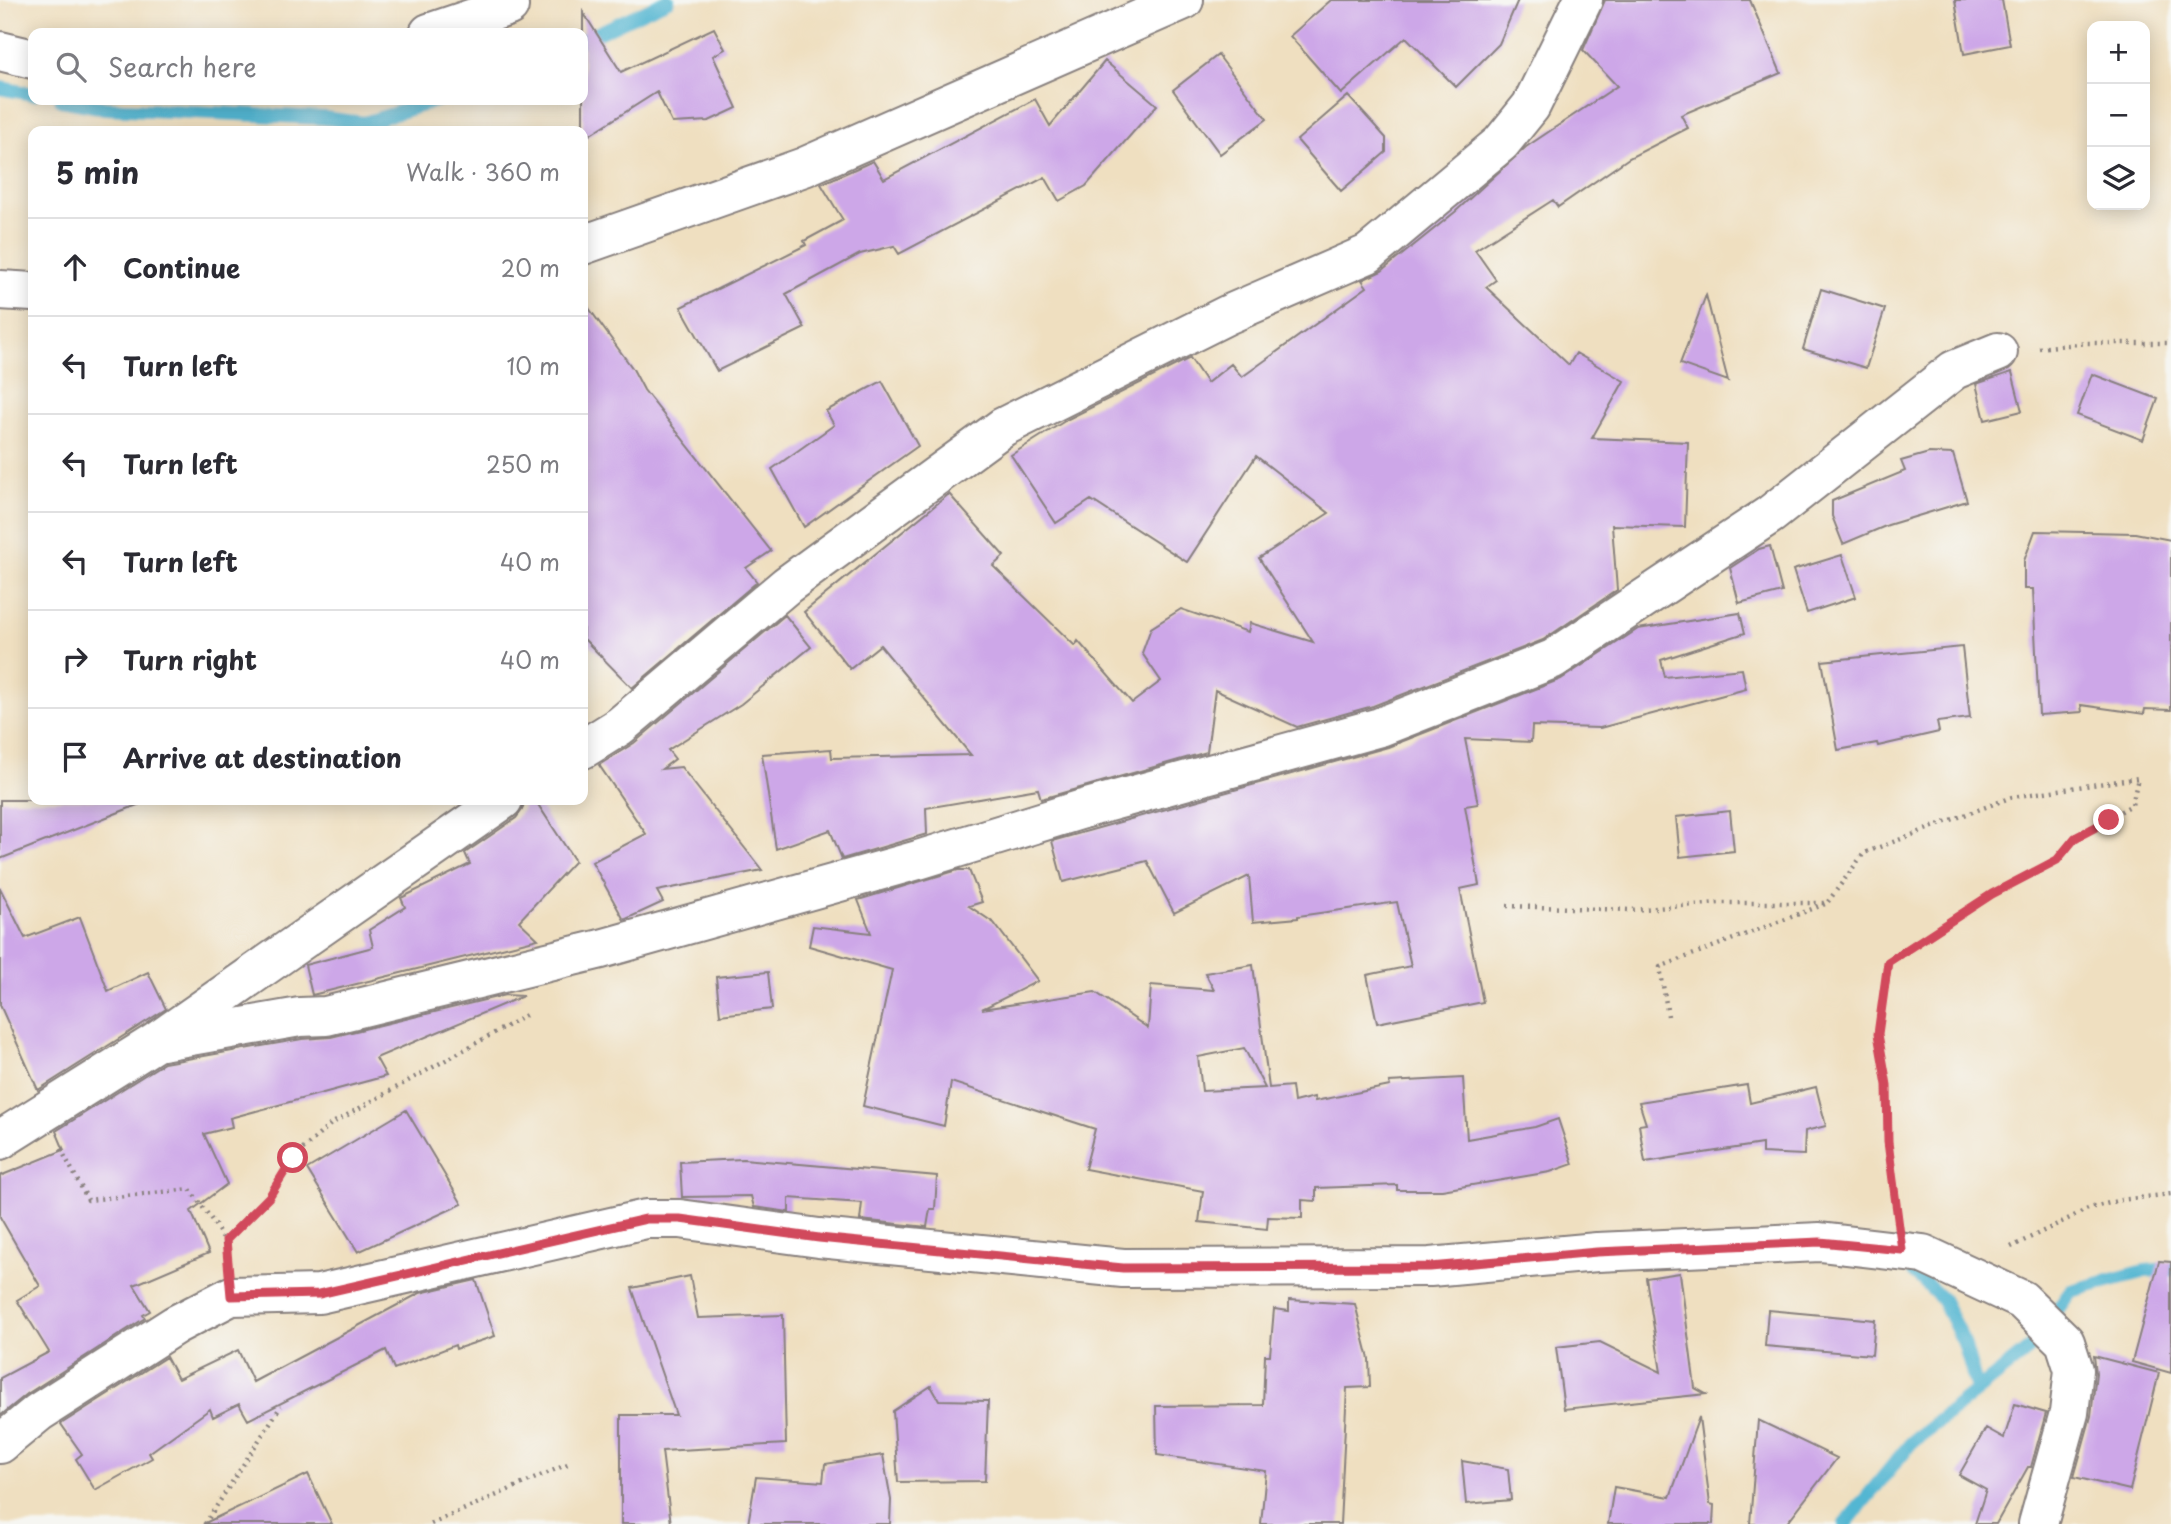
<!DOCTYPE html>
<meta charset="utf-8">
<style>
:root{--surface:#fff;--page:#f7f7f7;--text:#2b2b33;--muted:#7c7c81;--line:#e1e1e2}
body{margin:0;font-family:"Playpen Sans",sans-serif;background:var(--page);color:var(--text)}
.controls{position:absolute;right:21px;top:21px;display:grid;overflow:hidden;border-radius:14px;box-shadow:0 4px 18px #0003}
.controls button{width:63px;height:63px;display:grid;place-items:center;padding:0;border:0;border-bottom:2px solid var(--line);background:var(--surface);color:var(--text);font:35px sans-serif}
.stop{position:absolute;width:21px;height:21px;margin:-16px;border:5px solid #d1495b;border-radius:50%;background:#fff}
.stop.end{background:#d1495b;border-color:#fff;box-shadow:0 2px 7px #0008}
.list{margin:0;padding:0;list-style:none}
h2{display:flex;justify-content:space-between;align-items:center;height:91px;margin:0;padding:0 28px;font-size:30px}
h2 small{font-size:23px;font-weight:400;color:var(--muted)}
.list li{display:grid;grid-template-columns:46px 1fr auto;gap:21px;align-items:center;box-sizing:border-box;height:98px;padding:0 28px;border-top:2px solid var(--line)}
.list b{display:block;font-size:26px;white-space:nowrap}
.list em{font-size:23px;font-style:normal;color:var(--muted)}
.icon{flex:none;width:38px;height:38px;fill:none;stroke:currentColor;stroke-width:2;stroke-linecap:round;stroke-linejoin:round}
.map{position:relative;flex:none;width:2171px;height:1524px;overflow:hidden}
.search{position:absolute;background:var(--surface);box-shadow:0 4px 18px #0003;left:28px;top:28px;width:560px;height:77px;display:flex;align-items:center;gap:18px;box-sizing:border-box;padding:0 24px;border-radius:14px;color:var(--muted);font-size:26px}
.panel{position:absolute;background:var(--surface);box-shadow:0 4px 18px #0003;left:28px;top:126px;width:560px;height:679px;border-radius:14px}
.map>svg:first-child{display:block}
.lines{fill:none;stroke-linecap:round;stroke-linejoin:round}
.stream{stroke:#53b6d2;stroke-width:14}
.building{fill:#cda7e8;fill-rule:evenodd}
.street-casing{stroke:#88807e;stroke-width:42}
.secondary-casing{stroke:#88807e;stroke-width:42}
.path{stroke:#88807e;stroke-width:4.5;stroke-dasharray:2 5;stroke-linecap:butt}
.street{stroke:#fff;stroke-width:38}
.secondary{stroke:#fff;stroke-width:38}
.route{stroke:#d1495b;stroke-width:9}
</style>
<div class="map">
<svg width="2171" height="1524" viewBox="0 0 2171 1524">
<rect width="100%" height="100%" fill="#f6f6f2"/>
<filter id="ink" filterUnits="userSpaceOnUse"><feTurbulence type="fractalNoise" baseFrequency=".0143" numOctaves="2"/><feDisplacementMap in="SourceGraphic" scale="14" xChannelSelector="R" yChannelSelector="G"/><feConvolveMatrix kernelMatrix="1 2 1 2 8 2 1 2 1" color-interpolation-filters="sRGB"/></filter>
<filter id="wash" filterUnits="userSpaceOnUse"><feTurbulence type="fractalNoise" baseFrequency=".00686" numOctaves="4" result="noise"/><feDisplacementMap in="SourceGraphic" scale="28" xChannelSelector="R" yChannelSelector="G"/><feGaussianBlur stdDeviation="1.57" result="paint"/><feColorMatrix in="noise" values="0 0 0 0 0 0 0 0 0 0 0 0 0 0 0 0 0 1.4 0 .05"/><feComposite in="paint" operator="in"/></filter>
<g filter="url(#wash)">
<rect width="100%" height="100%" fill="#efdfc0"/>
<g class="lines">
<path class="stream" d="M 583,40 L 668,0
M 0,88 L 33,94
M 61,100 L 105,108 L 324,118 L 364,123 L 438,100
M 1914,1272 L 1942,1299 L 1964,1343 L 1977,1389
M 1845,1524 L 1911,1443 L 2028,1350 L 2071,1291 L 2145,1271 L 2171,1269"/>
</g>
<g id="blocks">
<path class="building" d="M 1331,0 L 1518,0 L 1499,44 L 1456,87 L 1406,37 L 1341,94 L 1290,36 Z
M 1605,0 L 1750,0 L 1781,73 L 1681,115 L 1688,128 L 1629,158 L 1558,207 L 1553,200 L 1475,250 L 1496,280 L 1486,287 L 1569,365 L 1576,353 L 1624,381 L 1592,438 L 1688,442 L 1685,527 L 1612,525 L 1617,590 L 1543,640 L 1373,706 L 1297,727 L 1215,690 L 1207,752 L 1041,799 L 1038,789 L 926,808 L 927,834 L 842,859 L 830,830 L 776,849 L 762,754 L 831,749 L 832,758 L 971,755 L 880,645 L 850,669 L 804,612 L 949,494 L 1004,556 L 993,566 L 1075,646 L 1078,641 L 1132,703 L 1161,681 L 1142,653 L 1151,628 L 1181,609 L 1248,632 L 1250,623 L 1313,642 L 1259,558 L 1329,513 L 1256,456 L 1187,562 L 1091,500 L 1056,523 L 1011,455 L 1068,419 L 1190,358 L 1207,383 L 1231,364 L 1242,377 L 1367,287 L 1362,280 L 1382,271 L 1455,212 L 1526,147 L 1617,86 L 1583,50 Z
M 1955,0 L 2002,0 L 2010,45 L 1964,54 Z
M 583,12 L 621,72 L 714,28 L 725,49 L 713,56 L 737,108 L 709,121 L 672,123 L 657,92 L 583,139 Z
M 1218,55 L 1267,119 L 1220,154 L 1173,90 Z
M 1105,61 L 1157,105 L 1086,186 L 1059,201 L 1045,177 L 899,254 L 894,246 L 860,254 L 786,294 L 805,328 L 717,371 L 681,307 L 806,245 L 804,241 L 843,220 L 821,184 L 873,161 L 884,179 L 1035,99 L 1050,126 Z
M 1348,96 L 1386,138 L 1386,152 L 1341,191 L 1297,140 Z
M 1821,289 L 1885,309 L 1866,368 L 1803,349 Z
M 1706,295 L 1728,381 L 1680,364 Z
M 583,300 L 633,369 L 644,390 L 771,551 L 746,568 L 757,582 L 632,688 L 583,638 Z
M 2012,372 L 2022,411 L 1985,420 L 1976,384 Z
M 2092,374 L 2158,399 L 2143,440 L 2077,415 Z
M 882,381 L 918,446 L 804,527 L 772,469 L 834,425 L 826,411 Z
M 1929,453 L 1953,454 L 1967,501 L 1888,525 L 1843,544 L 1832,516 L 1832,501 L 1905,471 L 1901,461 Z
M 2035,531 L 2135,533 L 2171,540 L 2171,710 L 2145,709 L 2144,714 L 2081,705 L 2082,712 L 2039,715 L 2033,589 L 2024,589 L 2024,561 Z
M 1770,546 L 1782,592 L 1739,603 L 1730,568 L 1759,549 Z
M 1842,555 L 1856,597 L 1807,613 L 1793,570 Z
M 1740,613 L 1745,633 L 1661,660 L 1665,677 L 1742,669 L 1746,689 L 1600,728 L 1532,726 L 1531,742 L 1465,739 L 1478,804 L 1465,806 L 1479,885 L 1460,889 L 1483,1002 L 1377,1023 L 1367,975 L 1411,966 L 1397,902 L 1298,916 L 1298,918 L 1253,922 L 1249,876 L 1174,913 L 1147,861 L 1063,882 L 1052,841 L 1388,747 L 1561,679 L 1638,629 Z
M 785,615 L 811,647 L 741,704 L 668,750 L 675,759 L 662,769 L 681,767 L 762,870 L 657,891 L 663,902 L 624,920 L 592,862 L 646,834 L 599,765 L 634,743 Z
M 1962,647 L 1970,718 L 1937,722 L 1939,732 L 1878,746 L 1877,743 L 1838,750 L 1822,661 Z
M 0,800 L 145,800 L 145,802 L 0,859 Z
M 525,800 L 535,800 L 575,861 L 519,921 L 538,939 L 312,995 L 305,965 L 373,947 L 369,930 L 405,907 L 401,898 L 470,864 L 465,853 L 516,818 L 522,810 Z
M 1730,811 L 1734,851 L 1680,857 L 1676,817 Z
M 958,870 L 969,870 L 982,902 L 969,906 L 994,923 L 1038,981 L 982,1009 L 1095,992 L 1148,1028 L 1151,985 L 1214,990 L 1205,973 L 1253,965 L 1269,1088 L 1292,1086 L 1294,1102 L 1314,1097 L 1315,1101 L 1390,1086 L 1389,1082 L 1463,1078 L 1467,1139 L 1535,1127 L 1558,1119 L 1573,1164 L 1550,1172 L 1442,1190 L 1397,1190 L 1397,1185 L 1316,1188 L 1316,1201 L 1302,1200 L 1302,1218 L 1268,1217 L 1267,1229 L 1199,1222 L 1203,1191 L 1085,1169 L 1095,1129 L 951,1082 L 944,1126 L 863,1106 L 892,970 L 809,946 L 813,926 L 871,933 L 858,900 ZM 1244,1048 L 1265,1088 L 1202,1091 L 1198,1057 Z
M 0,888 L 25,938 L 80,917 L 108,991 L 148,972 L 166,1009 L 38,1090 L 0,1005 Z
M 768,972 L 772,1009 L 720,1015 L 716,977 Z
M 505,995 L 523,996 L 376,1058 L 386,1076 L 230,1118 L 232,1127 L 204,1134 L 227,1184 L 191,1211 L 209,1253 L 134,1285 L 150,1311 L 143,1315 L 145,1318 L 27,1394 L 0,1416 L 0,1378 L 49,1352 L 17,1300 L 40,1286 L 0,1217 L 0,1176 L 64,1150 L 56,1131 L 164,1063 L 302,1039 L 331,1037 Z
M 1747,1085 L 1750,1103 L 1816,1087 L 1826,1126 L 1805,1131 L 1804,1155 L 1762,1153 L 1762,1144 L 1645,1162 L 1639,1125 L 1646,1124 L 1639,1102 Z
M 406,1110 L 462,1204 L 358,1252 L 307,1169 Z
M 743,1159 L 937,1176 L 935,1209 L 930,1209 L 927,1227 L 860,1220 L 862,1203 L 789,1198 L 789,1212 L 754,1207 L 751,1196 L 682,1197 L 680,1162 Z
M 2159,1261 L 2171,1262 L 2171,1373 L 2132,1362 Z
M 1680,1273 L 1695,1388 L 1706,1394 L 1564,1409 L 1556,1347 L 1600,1342 L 1661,1372 L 1646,1278 Z
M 690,1276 L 698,1318 L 783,1315 L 786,1444 L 662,1451 L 671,1524 L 621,1524 L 621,1415 L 676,1415 L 632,1288 Z
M 476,1280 L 495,1336 L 456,1349 L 455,1345 L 394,1369 L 386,1350 L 248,1420 L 239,1404 L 213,1417 L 210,1409 L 149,1453 L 152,1458 L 95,1490 L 76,1459 L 82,1454 L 61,1424 L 166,1357 L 178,1379 L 238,1350 L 253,1382 L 420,1293 Z
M 1289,1300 L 1355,1304 L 1369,1359 L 1370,1387 L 1347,1388 L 1340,1524 L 1261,1524 L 1266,1471 L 1157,1455 L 1156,1406 L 1263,1405 L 1265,1355 L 1270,1355 L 1274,1309 L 1289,1311 Z
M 1768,1310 L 1875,1320 L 1872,1355 L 1765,1346 Z
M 2094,1356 L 2159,1373 L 2130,1490 L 2074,1477 L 2091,1416 L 2096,1373 Z
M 931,1386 L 939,1400 L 988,1401 L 985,1481 L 898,1482 L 893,1411 Z
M 2015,1404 L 2046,1413 L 2031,1467 L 2028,1467 L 1996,1524 L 1975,1524 L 1986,1490 L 1959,1475 L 1986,1428 L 2004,1438 Z
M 1699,1417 L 1710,1504 L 1714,1505 L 1713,1524 L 1608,1524 L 1614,1487 L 1670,1497 Z
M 1758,1420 L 1837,1458 L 1786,1524 L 1750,1524 Z
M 883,1455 L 891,1500 L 890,1524 L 748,1524 L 756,1477 L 823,1482 L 825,1464 Z
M 1462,1461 L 1508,1469 L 1511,1500 L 1466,1504 Z
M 308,1474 L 332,1524 L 203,1524 Z"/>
</g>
</g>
<g filter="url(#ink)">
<use href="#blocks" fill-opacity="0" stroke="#88807e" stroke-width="2"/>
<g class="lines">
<defs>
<path id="street" d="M 429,33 L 509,6
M 0,51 L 33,59
M 583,749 L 620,726 L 787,585 L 1003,427 L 1227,315 L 1368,254 L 1501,143 L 1531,106 L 1583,0
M 156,1042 L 300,1017 L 326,1016 L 601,949 L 918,860 L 1083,809 L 1380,727 L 1553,659 L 1771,514 L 1954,370 L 1998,352
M 0,1140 L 156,1042 L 503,800
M 0,1444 L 39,1412 L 175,1325 L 231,1296 L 319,1294 L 646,1219 L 680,1219 L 819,1238 L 1123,1268 L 1430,1267 L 1597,1252 L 1820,1242 L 1923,1254 L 2022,1300 L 2065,1342 L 2074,1370 L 2069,1413 L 2038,1524"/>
<path id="secondary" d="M 583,245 L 804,167 L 1184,0
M 0,290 L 33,292"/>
</defs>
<use href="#street" class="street-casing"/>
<use href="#secondary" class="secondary-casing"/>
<path class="path" d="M 2039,348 L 2087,343 L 2171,343
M 1507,906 L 1631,910 L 1719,903 L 1827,903 L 1864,853 L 2012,797 L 2138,778 L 2132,805 L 2075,837 L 2057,860 L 1992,894 L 1888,962 L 1878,1034 L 1887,1085 L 1888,1142 L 1896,1209
M 1668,1016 L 1660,967 L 1825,904
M 61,1149 L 88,1200 L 190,1189 C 202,1208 225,1233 227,1254
M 226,1239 L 269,1197 L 293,1158 L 331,1124 L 530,1013
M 2011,1247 L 2090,1208 L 2121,1200 L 2171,1194
M 205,1524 L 281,1406
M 431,1524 L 570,1463"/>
<use href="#street" class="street"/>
<use href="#secondary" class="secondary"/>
</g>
</g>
<g class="lines" filter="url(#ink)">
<path class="route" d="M 293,1158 L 269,1197 L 226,1240 L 231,1296 L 319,1294 L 646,1219 L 680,1219 L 819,1238 L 1123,1268 L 1430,1267 L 1597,1252 L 1820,1242 L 1902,1250 L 1888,1142 L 1887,1085 L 1878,1034 L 1888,962 L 1992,894 L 2057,860 L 2075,838 L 2109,820"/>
</g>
</svg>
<div class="controls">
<button>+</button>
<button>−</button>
<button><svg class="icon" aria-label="layers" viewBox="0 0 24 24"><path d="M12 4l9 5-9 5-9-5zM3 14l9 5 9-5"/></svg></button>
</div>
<div class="stop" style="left:293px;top:1158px"></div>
<div class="stop end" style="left:2109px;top:820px"></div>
<div class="search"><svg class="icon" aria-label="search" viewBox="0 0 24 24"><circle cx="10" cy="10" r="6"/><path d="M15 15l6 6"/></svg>Search here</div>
<section class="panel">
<h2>5 min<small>Walk · 360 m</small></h2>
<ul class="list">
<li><svg class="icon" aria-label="ahead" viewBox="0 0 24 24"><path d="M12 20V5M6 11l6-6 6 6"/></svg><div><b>Continue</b></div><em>20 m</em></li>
<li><svg class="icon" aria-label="left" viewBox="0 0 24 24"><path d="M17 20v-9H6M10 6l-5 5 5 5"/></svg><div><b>Turn left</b></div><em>10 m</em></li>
<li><svg class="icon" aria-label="left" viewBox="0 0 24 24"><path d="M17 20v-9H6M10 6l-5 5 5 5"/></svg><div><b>Turn left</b></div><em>250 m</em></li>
<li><svg class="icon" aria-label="left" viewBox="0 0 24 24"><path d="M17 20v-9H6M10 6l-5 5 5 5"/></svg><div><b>Turn left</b></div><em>40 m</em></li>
<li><svg class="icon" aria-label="right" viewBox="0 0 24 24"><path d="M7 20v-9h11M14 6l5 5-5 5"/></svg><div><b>Turn right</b></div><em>40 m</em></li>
<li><svg class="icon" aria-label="arrive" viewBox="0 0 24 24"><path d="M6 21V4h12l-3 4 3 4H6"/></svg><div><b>Arrive at destination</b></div></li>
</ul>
</section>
</div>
